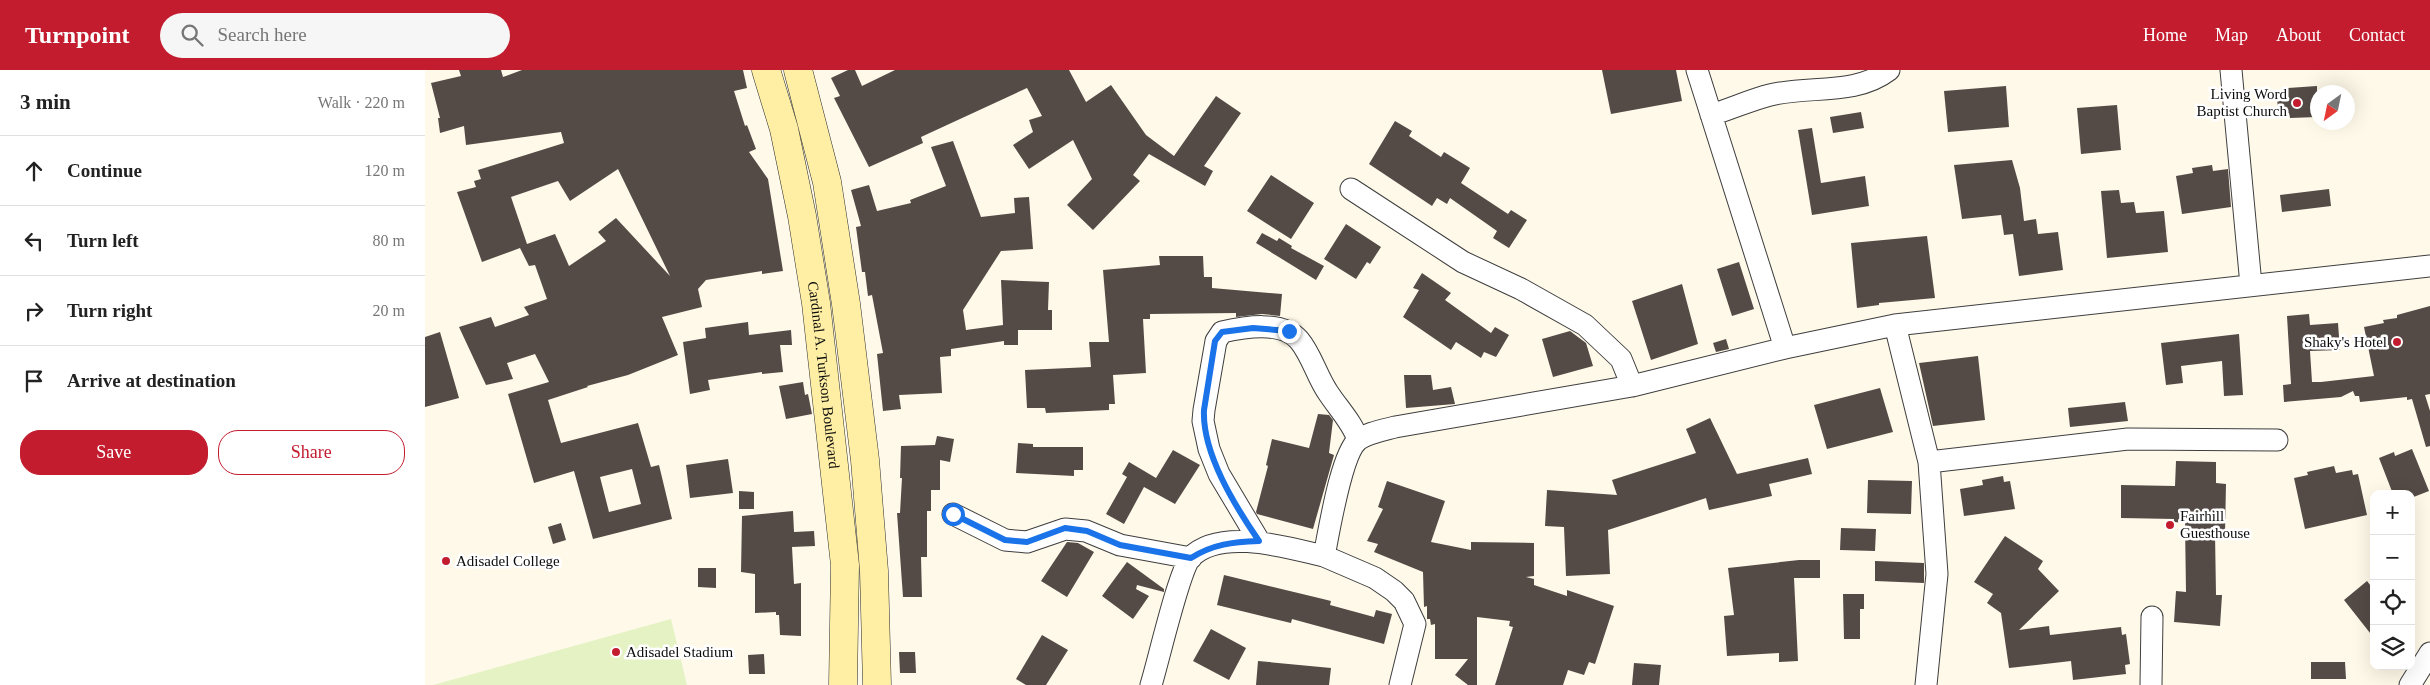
<!DOCTYPE html>
<meta charset="utf-8">
<style>
:root{--surface:#fff;--page:#f6f6f6;--text:#222;--muted:#767676;--line:#e0e0e0;--accent:#c31c2f}
body{margin:0;font-family:Georgia,serif;background:var(--page);color:var(--text)}
.controls{position:absolute;right:15px;bottom:15px;display:grid;overflow:hidden;border-radius:10px;box-shadow:0 5px 20px #0002}
.controls button{width:45px;height:45px;display:grid;place-items:center;padding:0;border:0;border-bottom:1px solid var(--line);background:var(--surface);color:var(--text);font:25px sans-serif}
.compass{position:absolute;left:1885px;top:15px;width:45px;height:45px;border-radius:50%;background:var(--surface);box-shadow:0 5px 20px #0002;rotate:213deg}
.stop{position:absolute;width:15px;height:15px;margin:-11px;border:4px solid #1a73e8;border-radius:50%;background:#fff}
.stop.end{background:#1a73e8;border-color:#fff;box-shadow:0 1px 5px #0008}
.list{margin:0;padding:0;list-style:none}
h2{display:flex;justify-content:space-between;align-items:center;height:65px;margin:0;padding:0 20px;font-size:21px}
h2 small{font-size:16px;font-weight:400;color:var(--muted)}
.list li{display:grid;grid-template-columns:32px 1fr auto;gap:15px;align-items:center;box-sizing:border-box;height:70px;padding:0 20px;border-top:1px solid var(--line)}
.list b{display:block;font-size:19px;white-space:nowrap}
.list em{font-size:16px;font-style:normal;color:var(--muted)}
.actions{display:flex;gap:10px;padding:15px 20px}
.actions a{flex:1;padding:11px 0;border:1px solid var(--accent);border-radius:20px;text-align:center;font-size:18px;color:var(--accent)}
.actions .main{background:var(--accent);color:#fff}
.icon{flex:none;width:28px;height:28px;fill:none;stroke:currentColor;stroke-width:2;stroke-linecap:round;stroke-linejoin:round}
.map{position:relative;flex:none;width:2005px;height:615px;overflow:hidden}
header{display:flex;align-items:center;gap:30px;box-sizing:border-box;height:70px;padding:0 25px;background:var(--accent);color:#fff}
header strong{font-size:24px}
nav{display:flex;gap:28px;margin-inline-start:auto;font-size:18px}
.search{width:350px;height:45px;background:var(--page);display:flex;align-items:center;gap:12px;box-sizing:border-box;padding:0 18px;border-radius:28px;color:var(--muted);font-size:19px}
main{display:flex}
aside{flex:1;background:var(--surface)}
.map>svg:first-child{display:block}
.pitch{fill:#e5f2c4}
.building{fill:#544b47;fill-rule:evenodd}
.lines{fill:none;stroke-linecap:round;stroke-linejoin:round}
.street-casing{stroke:#3e3e3e;stroke-width:23}
.secondary-casing{stroke:#2d2d2d;stroke-width:29}
.street{stroke:#fff;stroke-width:21}
.secondary{stroke:#ffefa4;stroke-width:28}
.route{stroke:#1a73e8;stroke-width:6}
.poi-dot{fill:#c31c2f;stroke:#fff;stroke-width:2}
.labels{text-anchor:middle;stroke-width:5;stroke-linejoin:round;paint-order:stroke}
.poi-label{font-size:15px;fill:#0b0b0b;stroke:#fff;text-anchor:start}
.street-label{font-size:15px;fill:#0b0b0b;stroke:#fff}
</style>
<header>
<strong>Turnpoint</strong>
<div class="search"><svg class="icon" aria-label="search" viewBox="0 0 24 24"><circle cx="10" cy="10" r="6"/><path d="M15 15l6 6"/></svg>Search here</div>
<nav><a>Home</a><a>Map</a><a>About</a><a>Contact</a></nav>
</header>
<main>
<aside>
<h2>3 min<small>Walk · 220 m</small></h2>
<ul class="list">
<li><svg class="icon" aria-label="ahead" viewBox="0 0 24 24"><path d="M12 20V5M6 11l6-6 6 6"/></svg><div><b>Continue</b></div><em>120 m</em></li>
<li><svg class="icon" aria-label="left" viewBox="0 0 24 24"><path d="M17 20v-9H6M10 6l-5 5 5 5"/></svg><div><b>Turn left</b></div><em>80 m</em></li>
<li><svg class="icon" aria-label="right" viewBox="0 0 24 24"><path d="M7 20v-9h11M14 6l5 5-5 5"/></svg><div><b>Turn right</b></div><em>20 m</em></li>
<li><svg class="icon" aria-label="arrive" viewBox="0 0 24 24"><path d="M6 21V4h12l-3 4 3 4H6"/></svg><div><b>Arrive at destination</b></div></li>
</ul>
<div class="actions"><a class="main">Save</a><a>Share</a></div>
</aside>
<div class="map">
<svg width="2005" height="615" viewBox="0 0 2005 615">
<rect width="100%" height="100%" fill="#fff9e9"/>
<path class="pitch" d="M 246,549 L 262,615 L 8,615 Z"/>
<path class="building" d="M 34,0 L 76,0 L 78,7 L 97,0 L 318,0 L 322,18 L 309,21 L 320,56 L 322,55 L 331,79 L 324,82 L 343,109 L 358,201 L 337,204 L 337,201 L 281,210 L 273,219 L 277,237 L 237,247 L 253,285 L 203,305 L 162,316 L 163,317 L 123,330 L 136,373 L 213,353 L 226,397 L 234,395 L 247,449 L 168,469 L 149,401 L 109,413 L 83,324 L 124,312 L 110,284 L 82,293 L 88,309 L 61,315 L 34,257 L 66,247 L 70,257 L 104,245 L 99,237 L 122,229 L 110,195 L 104,196 L 95,178 L 57,192 L 32,122 L 51,117 L 49,111 L 56,109 L 53,100 L 139,73 L 136,62 L 41,75 L 39,56 L 15,63 L 13,48 L 15,48 L 6,13 L 36,6 ZM 193,99 L 245,206 L 191,148 L 173,162 L 181,171 L 144,196 L 130,164 L 102,174 L 86,127 L 133,111 L 145,131 ZM 207,399 L 216,434 L 184,442 L 175,407 Z
M 423,0 L 430,0 L 437,16 L 470,0 L 644,0 L 661,32 L 686,15 L 721,65 L 749,86 L 791,26 L 816,43 L 779,96 L 788,101 L 780,116 L 724,84 L 708,105 L 715,111 L 668,160 L 642,135 L 667,109 L 648,70 L 604,99 L 588,75 L 608,62 L 604,50 L 617,46 L 602,18 L 496,67 L 498,73 L 444,97 L 409,28 L 415,26 L 406,8 Z
M 1177,0 L 1251,0 L 1257,31 L 1186,44 Z
M 1581,16 L 1584,57 L 1523,62 L 1519,21 Z
M 1892,16 L 1892,47 L 1865,48 L 1864,43 L 1853,44 L 1852,23 L 1863,23 L 1863,18 Z
M 1692,35 L 1696,80 L 1656,84 L 1652,38 Z
M 1436,42 L 1439,58 L 1408,63 L 1405,47 Z
M 970,51 L 987,61 L 984,66 L 1016,87 L 1019,82 L 1045,98 L 1036,113 L 1083,144 L 1086,140 L 1102,150 L 1084,178 L 1068,168 L 1072,161 L 1025,128 L 1022,134 L 1012,128 L 1007,136 L 944,94 Z
M 1387,58 L 1396,113 L 1440,106 L 1444,136 L 1387,145 L 1373,60 Z
M 528,71 L 556,147 L 590,143 L 589,128 L 604,127 L 608,179 L 576,181 L 538,240 L 541,260 L 578,255 L 576,210 L 624,212 L 623,240 L 627,240 L 627,260 L 593,260 L 593,275 L 579,275 L 579,271 L 526,279 L 526,286 L 515,287 L 517,323 L 474,325 L 476,339 L 458,341 L 452,284 L 458,283 L 447,225 L 443,226 L 440,202 L 437,202 L 431,157 L 436,156 L 426,120 L 444,115 L 452,141 L 486,133 L 485,130 L 521,116 L 506,77 Z
M 1587,90 L 1595,118 L 1599,151 L 1611,149 L 1613,164 L 1633,162 L 1638,200 L 1594,206 L 1588,164 L 1579,165 L 1576,145 L 1537,149 L 1529,95 Z
M 1787,95 L 1788,101 L 1803,99 L 1806,137 L 1757,144 L 1751,106 L 1768,103 L 1767,98 Z
M 846,105 L 889,133 L 866,169 L 822,141 Z
M 1904,119 L 1906,136 L 1857,142 L 1855,125 Z
M 1694,120 L 1696,133 L 1709,132 L 1711,143 L 1739,141 L 1743,182 L 1682,188 L 1676,121 Z
M 921,154 L 956,177 L 945,194 L 942,192 L 931,209 L 899,189 Z
M 837,163 L 852,171 L 854,168 L 867,176 L 866,178 L 899,196 L 891,210 L 831,173 Z
M 1502,166 L 1510,228 L 1454,233 L 1454,235 L 1432,238 L 1426,173 Z
M 734,186 L 778,186 L 779,207 L 787,207 L 787,218 L 857,224 L 855,246 L 837,244 L 811,247 L 811,243 L 725,244 L 725,249 L 718,249 L 721,303 L 688,305 L 690,334 L 684,334 L 684,340 L 621,343 L 620,338 L 602,338 L 600,300 L 666,297 L 664,272 L 684,272 L 678,200 L 735,195 Z
M 1314,192 L 1329,239 L 1307,246 L 1292,199 Z
M 997,203 L 1026,223 L 1020,230 L 1066,263 L 1070,257 L 1084,265 L 1071,287 L 1059,282 L 1056,288 L 1031,272 L 1026,280 L 978,247 L 994,220 L 988,218 Z
M 1257,214 L 1273,274 L 1226,290 L 1207,231 Z
M 2005,236 L 2005,324 L 2000,325 L 2005,341 L 2005,376 L 2001,377 L 1987,329 L 1982,330 L 1982,327 L 1935,332 L 1934,326 L 1930,326 L 1928,321 L 1916,327 L 1859,332 L 1858,315 L 1866,314 L 1862,246 L 1884,244 L 1885,255 L 1913,253 L 1915,280 L 1885,281 L 1887,312 L 1896,312 L 1949,306 L 1939,257 L 1959,253 L 1958,250 L 1972,248 L 1972,245 Z
M 323,252 L 324,265 L 366,260 L 367,275 L 355,275 L 358,302 L 337,304 L 337,302 L 283,310 L 285,320 L 265,324 L 258,272 L 281,268 L 280,258 Z
M 1145,261 L 1161,273 L 1168,296 L 1128,307 L 1117,269 Z
M 15,262 L 34,328 L 0,337 L 0,267 Z
M 1814,264 L 1818,325 L 1799,326 L 1797,291 L 1756,296 L 1758,313 L 1741,315 L 1736,273 Z
M 1301,269 L 1304,279 L 1291,282 L 1288,273 Z
M 1553,286 L 1560,350 L 1508,356 L 1494,293 Z
M 979,305 L 1006,305 L 1008,320 L 1026,317 L 1030,334 L 981,338 Z
M 378,312 L 380,325 L 383,324 L 387,344 L 361,349 L 354,316 Z
M 1455,318 L 1468,362 L 1402,379 L 1389,335 Z
M 1700,332 L 1703,351 L 1645,357 L 1643,338 Z
M 893,344 L 904,345 L 908,350 L 904,383 L 909,385 L 888,459 L 832,444 L 831,442 L 843,396 L 841,395 L 847,369 L 884,378 Z
M 1285,348 L 1312,404 L 1383,388 L 1387,404 L 1344,414 L 1347,426 L 1284,440 L 1281,428 L 1183,460 L 1185,504 L 1141,506 L 1139,457 L 1120,456 L 1122,420 L 1192,425 L 1187,410 L 1271,383 L 1261,359 Z
M 512,366 L 529,369 L 525,392 L 515,390 L 515,420 L 506,420 L 506,441 L 502,441 L 502,487 L 496,487 L 497,527 L 478,527 L 472,443 L 475,443 L 477,408 L 475,408 L 476,376 L 510,375 Z
M 593,373 L 608,374 L 608,377 L 658,377 L 658,400 L 649,400 L 649,406 L 591,403 Z
M 1987,379 L 2004,421 L 1986,428 L 1986,424 L 1968,424 L 1954,388 L 1969,382 L 1970,386 Z
M 748,380 L 775,395 L 750,434 L 719,417 L 699,454 L 681,444 L 702,407 L 697,404 L 704,392 L 731,408 Z
M 303,389 L 308,423 L 265,428 L 261,395 Z
M 1751,391 L 1791,392 L 1791,413 L 1801,414 L 1800,463 L 1790,463 L 1791,525 L 1797,525 L 1795,556 L 1749,552 L 1751,521 L 1761,522 L 1760,453 L 1749,452 L 1749,449 L 1696,448 L 1696,415 L 1750,416 Z
M 1909,396 L 1911,403 L 1927,400 L 1928,405 L 1933,404 L 1942,445 L 1880,459 L 1869,408 L 1883,405 L 1882,402 Z
M 1578,406 L 1579,412 L 1585,411 L 1590,439 L 1539,446 L 1535,419 L 1558,415 L 1557,410 Z
M 1443,410 L 1487,411 L 1486,444 L 1442,443 Z
M 962,411 L 1020,431 L 1006,472 L 1046,480 L 1046,472 L 1109,473 L 1109,506 L 1101,507 L 1109,509 L 1109,515 L 1142,526 L 1142,520 L 1189,536 L 1170,594 L 1164,592 L 1159,605 L 1143,600 L 1138,615 L 1070,615 L 1088,557 L 1084,556 L 1085,551 L 1052,547 L 1052,615 L 1043,615 L 1030,605 L 1043,589 L 1010,589 L 1010,554 L 1006,555 L 1005,549 L 1002,549 L 1002,536 L 999,537 L 998,502 L 949,482 L 953,474 L 942,471 L 958,439 L 953,437 Z
M 314,421 L 329,422 L 329,439 L 314,439 Z
M 368,441 L 369,462 L 389,461 L 390,476 L 367,477 L 369,514 L 376,513 L 376,566 L 355,565 L 354,545 L 351,545 L 351,542 L 330,543 L 330,504 L 316,502 L 317,446 Z
M 136,453 L 141,470 L 128,474 L 123,457 Z
M 1416,458 L 1451,459 L 1450,481 L 1415,480 Z
M 1580,466 L 1618,491 L 1613,499 L 1634,521 L 1594,560 L 1624,556 L 1625,565 L 1696,557 L 1697,565 L 1701,564 L 1705,594 L 1700,595 L 1701,604 L 1648,610 L 1646,591 L 1584,598 L 1576,543 L 1562,533 L 1568,524 L 1549,512 Z
M 642,472 L 653,473 L 669,482 L 642,527 L 616,511 Z
M 1374,490 L 1395,490 L 1395,508 L 1369,508 L 1373,591 L 1354,592 L 1354,583 L 1302,586 L 1299,546 L 1309,545 L 1303,498 Z
M 1450,491 L 1499,493 L 1499,513 L 1450,511 Z
M 702,492 L 739,519 L 739,522 L 712,515 L 711,519 L 724,526 L 708,549 L 677,526 Z
M 273,498 L 291,498 L 291,518 L 273,517 Z
M 799,505 L 898,529 L 906,531 L 905,535 L 949,547 L 951,540 L 967,544 L 959,574 L 867,549 L 866,553 L 792,535 Z
M 1942,511 L 1949,520 L 1949,568 L 1919,530 Z
M 1418,524 L 1439,524 L 1439,539 L 1435,539 L 1435,569 L 1419,569 Z
M 786,559 L 821,578 L 804,610 L 768,591 Z
M 617,565 L 643,580 L 621,615 L 601,615 L 591,609 Z
M 474,582 L 490,582 L 491,603 L 475,603 Z
M 339,584 L 340,604 L 324,604 L 323,585 Z
M 833,591 L 906,598 L 904,615 L 831,615 Z
M 1886,592 L 1920,592 L 1921,609 L 1886,609 Z
M 1209,593 L 1236,595 L 1234,615 L 1207,615 Z"/>
<g class="lines">
<defs>
<path id="street" d="M 1272,0 L 1360,278
M 1806,0 L 1826,215
M 1286,45 C 1306,39 1325,30 1345,25 C 1384,15 1430,26 1464,0
M 926,119 L 1038,192 L 1096,219 L 1160,255 L 1196,289 L 1207,316
M 1470,255 L 1504,392 L 1512,504 L 1501,615
M 1504,392 L 1703,369 L 1852,370
M 528,444 L 580,470 L 602,472 L 640,459 L 661,461 L 695,475 L 766,488
M 834,471 L 794,404 L 784,379 L 778,351 L 779,340 L 791,271 L 797,262 C 819,257 857,250 874,270 C 886,284 892,306 902,321 C 912,337 928,353 933,370
M 899,486 L 950,508 L 969,521 L 979,531 L 990,554 L 975,615
M 726,615 C 733,593 754,500 766,487 C 796,457 864,478 899,486 C 904,462 916,384 933,370 C 942,363 959,360 970,357 L 1207,316 L 1360,278 L 1470,255 L 2005,196
M 1726,615 L 1727,547
M 1985,615 L 2005,583"/>
<g id="secondary">
<path id="s1" d="M 341,0 L 359,59 L 377,146 L 391,233 L 420,495 L 418,615"/>
<path d="M 373,0 L 402,112 L 421,234 L 440,390 L 449,501 L 452,615"/>
</g>
</defs>
<use href="#street" class="street-casing"/>
<use href="#secondary" class="secondary-casing"/>
<use href="#street" class="street"/>
<use href="#secondary" class="secondary"/>
</g>
<g class="lines">
<path class="route" d="M 528,444 L 580,470 L 602,472 L 640,458 L 662,461 L 695,475 L 766,488 C 788,474 808,472 834,471 C 810,436 777,383 779,340 L 790,271 L 797,262 L 828,258 L 864,261"/>
</g>
<g class="poi-dot">
<circle cx="1872" cy="33" r="5"/>
<circle cx="1972" cy="272" r="5"/>
<circle cx="1745" cy="455" r="5"/>
<circle cx="21" cy="491" r="5"/>
<circle cx="191" cy="582" r="5"/>
</g>
<g class="labels">
<g class="poi-label">
<text x="1862" y="29" text-anchor="end">Living Word<tspan x="1862" dy="17">Baptist Church</tspan></text>
<text x="1962" y="277" text-anchor="end">Shaky's Hotel</text>
<text x="1755" y="451">Fairhill<tspan x="1755" dy="17">Guesthouse</tspan></text>
<text x="31" y="496">Adisadel College</text>
<text x="201" y="587">Adisadel Stadium</text>
</g>
<g class="street-label">
<text dy="5" stroke="none"><textPath href="#s1" startOffset="311">Cardinal A. Turkson Boulevard</textPath></text>
</g>
</g>
</svg>
<div class="controls">
<button>+</button>
<button>−</button>
<button><svg class="icon" aria-label="locate" viewBox="0 0 24 24"><circle cx="12" cy="12" r="6"/><path d="M12 2v4M12 18v4M2 12h4M18 12h4"/></svg></button>
<button><svg class="icon" aria-label="layers" viewBox="0 0 24 24"><path d="M12 4l9 5-9 5-9-5zM3 14l9 5 9-5"/></svg></button>
</div>
<svg class="compass" viewBox="-18 -18 36 36"><path d="M0-13l5 13h-10z" fill="#e53935"/><path d="M0 13l5-13h-10z" fill="#767676"/></svg>
<div class="stop" style="left:528px;top:444px"></div>
<div class="stop end" style="left:864px;top:261px"></div>
</div>
</main>
